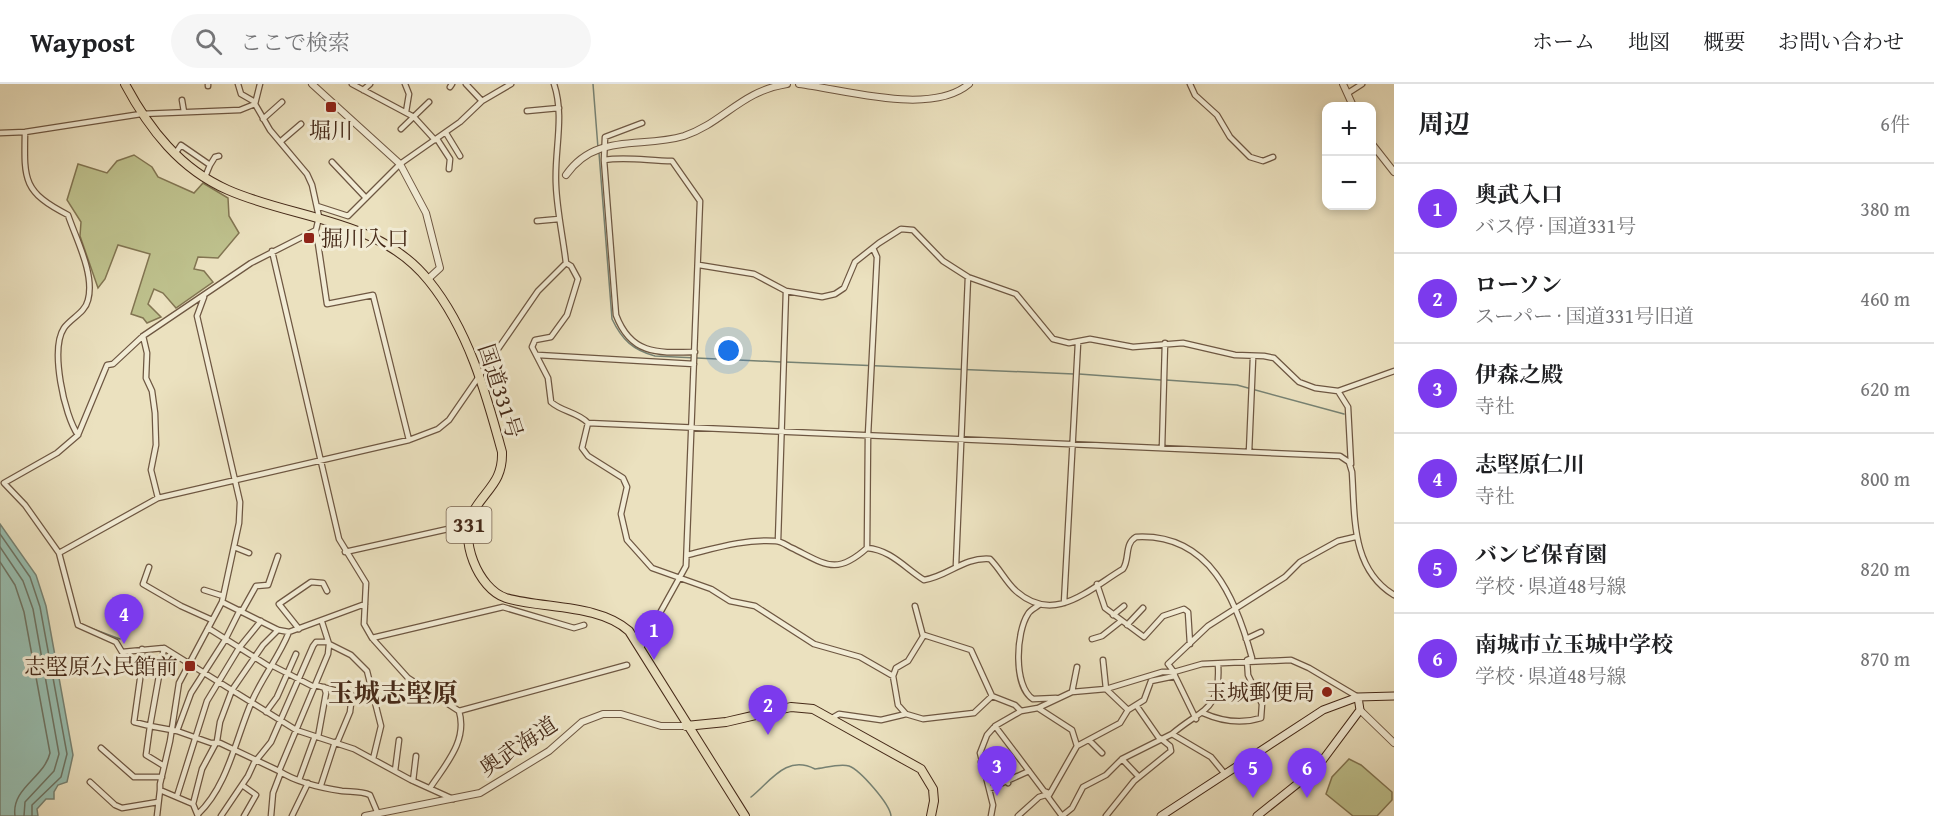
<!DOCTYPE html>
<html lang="ja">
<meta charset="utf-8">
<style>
:root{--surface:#fff;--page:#f6f6f6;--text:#202124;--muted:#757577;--line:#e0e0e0;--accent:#7c3aed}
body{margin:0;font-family:"Gentium Book Plus","Noto Serif JP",serif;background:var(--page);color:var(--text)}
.controls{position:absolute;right:18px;top:18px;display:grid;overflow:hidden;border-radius:12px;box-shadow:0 3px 9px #0003}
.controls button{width:54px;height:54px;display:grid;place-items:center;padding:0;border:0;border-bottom:2px solid var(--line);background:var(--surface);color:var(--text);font:30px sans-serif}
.you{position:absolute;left:729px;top:267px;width:21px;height:21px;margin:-15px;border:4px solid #fff;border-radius:50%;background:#1a73e8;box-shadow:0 0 0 9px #1a73e833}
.badge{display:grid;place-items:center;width:39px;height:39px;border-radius:50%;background:var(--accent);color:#fff;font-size:20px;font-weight:700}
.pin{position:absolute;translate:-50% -50px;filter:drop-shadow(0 2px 3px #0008)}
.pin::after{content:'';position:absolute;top:32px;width:21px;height:18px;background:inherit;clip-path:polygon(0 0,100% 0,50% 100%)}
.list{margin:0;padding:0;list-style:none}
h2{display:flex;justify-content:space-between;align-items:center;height:78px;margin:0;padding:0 24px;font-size:26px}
h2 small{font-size:20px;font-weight:400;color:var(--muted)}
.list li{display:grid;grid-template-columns:39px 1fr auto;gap:18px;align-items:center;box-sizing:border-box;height:90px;padding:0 24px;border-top:2px solid var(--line)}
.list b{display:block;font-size:22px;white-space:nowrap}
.list p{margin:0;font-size:20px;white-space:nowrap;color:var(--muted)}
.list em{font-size:20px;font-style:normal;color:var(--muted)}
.icon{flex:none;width:33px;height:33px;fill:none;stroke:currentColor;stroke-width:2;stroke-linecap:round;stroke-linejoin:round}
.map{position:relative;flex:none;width:1394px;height:732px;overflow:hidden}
header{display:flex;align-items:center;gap:36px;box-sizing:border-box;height:84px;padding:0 30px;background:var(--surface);border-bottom:2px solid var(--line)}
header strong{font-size:28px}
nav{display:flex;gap:33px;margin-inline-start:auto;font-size:21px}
.search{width:420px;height:54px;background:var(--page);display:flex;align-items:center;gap:15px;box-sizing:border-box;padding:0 21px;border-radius:33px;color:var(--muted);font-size:22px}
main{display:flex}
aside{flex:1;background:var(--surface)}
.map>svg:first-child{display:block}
.green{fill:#bec18d;stroke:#827552;stroke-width:1.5}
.water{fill:#98beb0;stroke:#778273;stroke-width:1.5}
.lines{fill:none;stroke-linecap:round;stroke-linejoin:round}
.shore{stroke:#6e7464;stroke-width:1.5}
.stream{stroke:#778273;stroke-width:1.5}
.minor-casing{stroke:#6e5742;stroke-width:7}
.tertiary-casing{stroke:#6e5742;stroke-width:8}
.secondary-casing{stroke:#452918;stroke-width:9}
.trunk-casing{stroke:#452918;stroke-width:10}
.minor{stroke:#f2ecd5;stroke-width:4.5}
.tertiary{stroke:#f2ecd5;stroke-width:6}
.secondary{stroke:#f2ecd5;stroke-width:7}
.trunk{stroke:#ebe1bf;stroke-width:8}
.poi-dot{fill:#8f2418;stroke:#f2ecd5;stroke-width:2}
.labels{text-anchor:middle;stroke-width:6;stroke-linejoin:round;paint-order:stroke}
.shield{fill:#f2ecd5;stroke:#796451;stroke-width:1.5}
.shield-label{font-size:21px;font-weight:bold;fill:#452918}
.poi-label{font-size:22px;fill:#452918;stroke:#f2ecd5;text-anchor:end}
.street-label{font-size:22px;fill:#452918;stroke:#f2ecd5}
.quarter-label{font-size:26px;font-weight:bold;fill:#452918;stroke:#f2ecd5}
</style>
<header>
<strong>Waypost</strong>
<div class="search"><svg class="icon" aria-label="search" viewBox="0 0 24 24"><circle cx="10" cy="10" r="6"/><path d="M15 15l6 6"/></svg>ここで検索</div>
<nav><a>ホーム</a><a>地図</a><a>概要</a><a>お問い合わせ</a></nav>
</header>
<main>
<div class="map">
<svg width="1394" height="732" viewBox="0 0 1394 732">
<rect width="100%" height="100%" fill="#ebe1bf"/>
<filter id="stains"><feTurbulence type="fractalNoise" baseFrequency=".00333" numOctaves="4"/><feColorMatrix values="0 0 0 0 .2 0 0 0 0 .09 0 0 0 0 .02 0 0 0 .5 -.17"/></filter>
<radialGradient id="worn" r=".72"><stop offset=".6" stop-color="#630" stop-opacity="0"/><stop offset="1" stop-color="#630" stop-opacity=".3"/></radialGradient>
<path class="green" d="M 134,71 L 152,83 L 158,93 L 194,109 L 203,99 L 228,114 L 229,132 L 239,149 L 218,174 L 198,173 L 194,185 L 204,187 L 213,198 L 176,224 L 163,209 L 154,205 L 148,220 L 161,233 L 147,239 L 143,234 L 131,230 L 150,170 L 118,161 L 105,195 L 98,204 L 80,152 L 81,138 L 67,116 L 78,80 L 107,89 L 117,77 Z
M 1349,675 L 1361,681 L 1392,708 L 1392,716 L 1377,732 L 1353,732 L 1326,710 L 1332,693 Z"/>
<path class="water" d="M 0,440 L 36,491 L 46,522 L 73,671 L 67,698 L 58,701 L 54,708 L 54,715 L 46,715 L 37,725 L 38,732 L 0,732 Z"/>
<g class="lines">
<path class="shore" d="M 0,450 L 30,493 L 40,523 L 67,670 L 61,693 L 32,721 L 32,732
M 0,463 L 23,497 L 33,525 L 59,670 L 54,687 L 25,718 L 24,732
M 0,478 L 15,501 L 24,528 L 50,669 C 44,694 11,704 15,732"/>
<path class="stream" d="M 593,0 L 598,64
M 599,69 L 612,235 C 622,256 633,266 655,272 L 781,278
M 785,278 L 1074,290
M 1079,290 L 1161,296
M 1166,296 L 1237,301 L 1344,330
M 85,542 L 120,555
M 751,713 C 770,698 786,670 815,685 C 825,684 840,679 849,682 C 860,686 890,720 891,732"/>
<defs>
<path id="minor" d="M 208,0 L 208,2
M 238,0 L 241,10 L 255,18
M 260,0 L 255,20 L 270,46 L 307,90 L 312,101 L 319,133 L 316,146 L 327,220 L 373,211 L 409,356
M 352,0 L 414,33 L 435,56
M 405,0 L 409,10 L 406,28
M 466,0 L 482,17
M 554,0 C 565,33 554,67 556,101 C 557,127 563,153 566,179 L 571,182 L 578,195 L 567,231 L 551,253 L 535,256 L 532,263 L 548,294 L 551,318 C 562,328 578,328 588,339 L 1340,372 L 1349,378 L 1352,388
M 1190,0 L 1195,11 L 1217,31 L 1230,53 L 1250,73 L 1263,77 L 1273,73
M 450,3 L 452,0
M 363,6 L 370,0
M 1348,9 L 1362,0
M 182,16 L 184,28
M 527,27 L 559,24
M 263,35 L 282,18
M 642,39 L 605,53 L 604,76 L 616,231 C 631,271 658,269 695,268
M 401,45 L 429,18
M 25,48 C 24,96 23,108 68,131 C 76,155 95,190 88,216 C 85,229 71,234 64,244 C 50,265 64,331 78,351
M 0,49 L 25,48 L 141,30 L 240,26 L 255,20
M 446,49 L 460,72
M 437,55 L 450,75 L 449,85
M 280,58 L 301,40
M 175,70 L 181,61 L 210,81 L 205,93
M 604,76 C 626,72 649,77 672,77 L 700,117 L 686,482 L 640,565
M 332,78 L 366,114
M 210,81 L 215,73 L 219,72
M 317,122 L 348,132 L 400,80 L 460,38 L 482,17 L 511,0
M 537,137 L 559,135
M 316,146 L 251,179 L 143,252 L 113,280 L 107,281 L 78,351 L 57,369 L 4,399 L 25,421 L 59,469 L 78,541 L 116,558 L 122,568 L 164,564 L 296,646 L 354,665 L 411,696 L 453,715
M 272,167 L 339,455 L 366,499 L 364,540 L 372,554 L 408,594 L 459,627 C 468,657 445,681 430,704
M 699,181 L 754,190 L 786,207 L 822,213 L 835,210 L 844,204 L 855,178 L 879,159 L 901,145 L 913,146 L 943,177 L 968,193 L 1016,210 L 1053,255 L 1069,259 L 1090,255 L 1133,263 L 1183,259 L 1235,271 L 1264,272 L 1274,274 L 1299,298 L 1315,304 L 1338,307 L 1394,287
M 143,252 L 147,269 L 146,294 L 152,307 L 155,329 L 156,361 L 151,386 L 158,414
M 538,271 L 694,280
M 1338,307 L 1348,323 L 1351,380
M 588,339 L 582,364 L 588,372 L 623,394 L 627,403 L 621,430 L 627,456 L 652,484 L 711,505 L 730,517 L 755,522 L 814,560 L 860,573 L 893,592
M 1162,364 L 1165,259
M 1249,368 L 1253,274
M 1352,388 C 1355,433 1351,485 1394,511
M 778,457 L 786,207
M 234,463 L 249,469
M 867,464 L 868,351 L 877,173 L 873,164
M 345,468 L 457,443 L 459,431
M 59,469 L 158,414 L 409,356 L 438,345 L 449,336 L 538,207 L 566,179
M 687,471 C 716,464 745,455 775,457 C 781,457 786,461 792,464 C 825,480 836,492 867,464 C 891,466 905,484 924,496 C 949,492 963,473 990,475 C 1000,485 1006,498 1016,507 C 1054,541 1088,506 1123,485 C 1130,475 1124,460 1136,453 C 1210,449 1236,515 1252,574 L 1247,576 L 1248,591 L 1262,620 L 1261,634 C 1242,640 1221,637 1203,629
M 956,481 L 968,193
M 149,483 L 143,500 L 181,522 L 212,536
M 1097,500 L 1105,524 L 1144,553 L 1163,532 L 1184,525 L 1188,528 L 1190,560
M 204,506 L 223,512
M 222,518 L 278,546 L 289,548
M 1064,519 L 1078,259
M 1039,521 C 1035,524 1030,526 1028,530 C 1016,548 1013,602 1033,615 L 1056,614
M 915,522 L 923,552
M 242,527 L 256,502 L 268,501 L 278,472
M 1113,531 L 1124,522
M 1127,541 L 1143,524
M 208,544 L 270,583
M 299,545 L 279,520 L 311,498 L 323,499 L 327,507
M 372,554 L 503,523 L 574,544 L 584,541
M 1092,555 L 1102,552 L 1121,537
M 1246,555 L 1261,548
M 329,560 L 351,571 L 367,587 L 381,642 L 373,675
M 164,564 L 150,642 L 177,647 L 211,659 L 220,659 L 279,687 L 328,570 L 329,560 L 322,538
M 142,565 L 142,581 L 134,638 L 150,642 L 146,671 L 164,682
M 1103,576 L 1106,605 L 1128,626
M 273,582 L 314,603
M 1174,588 L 1168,580 L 1208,542 L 1285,493 L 1300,478 L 1338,457 L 1355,453
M 1175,592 L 1196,635
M 315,601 L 352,611 L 350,628 L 337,659
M 1072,608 L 1077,583
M 992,612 L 974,629 L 923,635 L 906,630 L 898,621 L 893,592 L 896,584 L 908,577 L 924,551 L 971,566 L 992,612 L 1015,621 L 1021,627
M 1136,621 L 1159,654
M 1038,624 L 1072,646 L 1077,662
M 459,627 L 627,581
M 266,628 L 277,613 L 296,570
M 832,634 L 839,630 L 881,636 L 906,630
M 995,642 L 1044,707 L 1049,709
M 177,647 L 191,609 L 225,556 L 240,526
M 1172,650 C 1202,624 1221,628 1218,580
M 318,653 L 326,609 L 324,603
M 1089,656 L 1102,669
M 101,664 L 134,693 L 162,693
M 1122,675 L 1139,693
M 981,678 L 987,677 L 1008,699
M 279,687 C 296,698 322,704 342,707 C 352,708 361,707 370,711 L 378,730
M 395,687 L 399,656
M 299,696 L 315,652
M 413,697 L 416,672
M 90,698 L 115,721 L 122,724 L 158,718
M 242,701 L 256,711 L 244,732
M 321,701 L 335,658
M 989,705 L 1029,687
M 177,712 L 207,617 L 239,564 L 261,537
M 193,720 L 202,685 L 217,657 L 220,638 L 232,606 L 263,561 L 278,546
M 198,730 C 228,702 236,653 252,617 C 263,592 279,573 289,548 L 365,520
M 157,732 L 160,706
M 198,732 L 193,720 L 160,706 L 160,700 L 170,657 L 179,599 L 222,518 L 239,439 L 240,418 L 197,232 L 204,213
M 221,732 L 248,692 L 254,679 L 271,658 L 313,562 L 316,558 L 328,558
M 271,732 L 273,709 L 281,688
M 292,732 L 308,699
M 991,732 L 993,721 L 980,669 L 987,651 L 995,642 L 1021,627 L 1038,624 L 1072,608 L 1106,605 L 1162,588 L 1174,588 L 1202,580 L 1291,576 L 1309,584 L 1358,613
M 1018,732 L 1039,713 L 1049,710
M 1062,732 L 1048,713 L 1077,662 L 1120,639 L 1128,626 L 1144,616 L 1151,597 L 1175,592 L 1174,588
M 1062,732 L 1072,724 L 1083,703 L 1106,691 L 1122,675 L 1172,650 L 1211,673 L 1225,690
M 1106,732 L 1134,697 L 1171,667 L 1170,662 L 1160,654"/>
<path id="tertiary" d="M 312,0 L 400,80 L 426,129 L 440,184 L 428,195
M 799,0 C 847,6 931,32 969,0
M 1343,0 L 1353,22
M 1372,60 L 1394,88
M 566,91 C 596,48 641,65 684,52 C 723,39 741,7 787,0
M 1360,626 L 1394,659
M 365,732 L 480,709 L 549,667 L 582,638 L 603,630 L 621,630 L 661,642 L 686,642"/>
<path id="secondary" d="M 1161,732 L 1323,626 L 1358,613 L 1394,612
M 1257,732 L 1316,685 L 1360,626 L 1358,613"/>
<path id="trunk" d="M 125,0 C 149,45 180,85 228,106 C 296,136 379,134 429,197 C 468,245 486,309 502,368 C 503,398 486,405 473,428 C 458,454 478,505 506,514 C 544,525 599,520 629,547 L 745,732
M 686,642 L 726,638 L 791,623 L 813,625 L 921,685 L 933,705 L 934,717 L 931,732"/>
</defs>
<use href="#minor" class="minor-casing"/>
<use href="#tertiary" class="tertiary-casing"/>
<use href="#secondary" class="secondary-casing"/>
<use href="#trunk" class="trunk-casing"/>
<use href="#minor" class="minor"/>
<use href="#tertiary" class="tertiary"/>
<use href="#secondary" class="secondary"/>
<use href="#trunk" class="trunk"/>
</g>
<g class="poi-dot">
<rect x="325" y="17" width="12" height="12" rx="3"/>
<rect x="303" y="148" width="12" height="12" rx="3"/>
<rect x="184" y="576" width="12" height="12" rx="3"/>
<circle cx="1327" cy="608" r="6"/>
</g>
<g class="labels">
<rect class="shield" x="446.5" y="423" width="45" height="36" rx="4.5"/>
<g class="shield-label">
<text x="469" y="448">331</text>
</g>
<g class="poi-label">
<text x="331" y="54" text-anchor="middle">堀川</text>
<text x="321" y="162" text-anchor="start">掘川入口</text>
<text x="178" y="590">志堅原公民館前</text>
<text x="1315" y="616">玉城郵便局</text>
</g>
<g class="street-label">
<text transform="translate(501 307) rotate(72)" y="8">国道331号</text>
<text transform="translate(518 662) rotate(-34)" y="8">奥武海道</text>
</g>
<g class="quarter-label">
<text x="393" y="618">玉城志堅原</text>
</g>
</g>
<rect width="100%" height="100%" filter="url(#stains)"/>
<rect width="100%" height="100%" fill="url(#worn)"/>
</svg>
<div class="controls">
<button>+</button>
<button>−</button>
</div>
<div class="you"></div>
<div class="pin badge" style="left:654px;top:576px">1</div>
<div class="pin badge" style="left:768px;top:651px">2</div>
<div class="pin badge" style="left:997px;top:712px">3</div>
<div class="pin badge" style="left:124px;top:560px">4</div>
<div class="pin badge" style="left:1253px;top:714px">5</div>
<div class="pin badge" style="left:1307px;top:714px">6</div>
</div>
<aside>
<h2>周辺<small>6件</small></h2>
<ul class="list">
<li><span class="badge">1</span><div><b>奥武入口</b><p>バス停 · 国道331号</p></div><em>380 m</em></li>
<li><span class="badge">2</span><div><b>ローソン</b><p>スーパー · 国道331号旧道</p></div><em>460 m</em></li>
<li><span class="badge">3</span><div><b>伊森之殿</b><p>寺社</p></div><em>620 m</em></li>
<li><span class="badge">4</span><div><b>志堅原仁川</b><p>寺社</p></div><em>800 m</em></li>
<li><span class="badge">5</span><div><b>バンビ保育園</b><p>学校 · 県道48号線</p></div><em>820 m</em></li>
<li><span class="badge">6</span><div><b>南城市立玉城中学校</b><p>学校 · 県道48号線</p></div><em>870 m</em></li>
</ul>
</aside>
</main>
